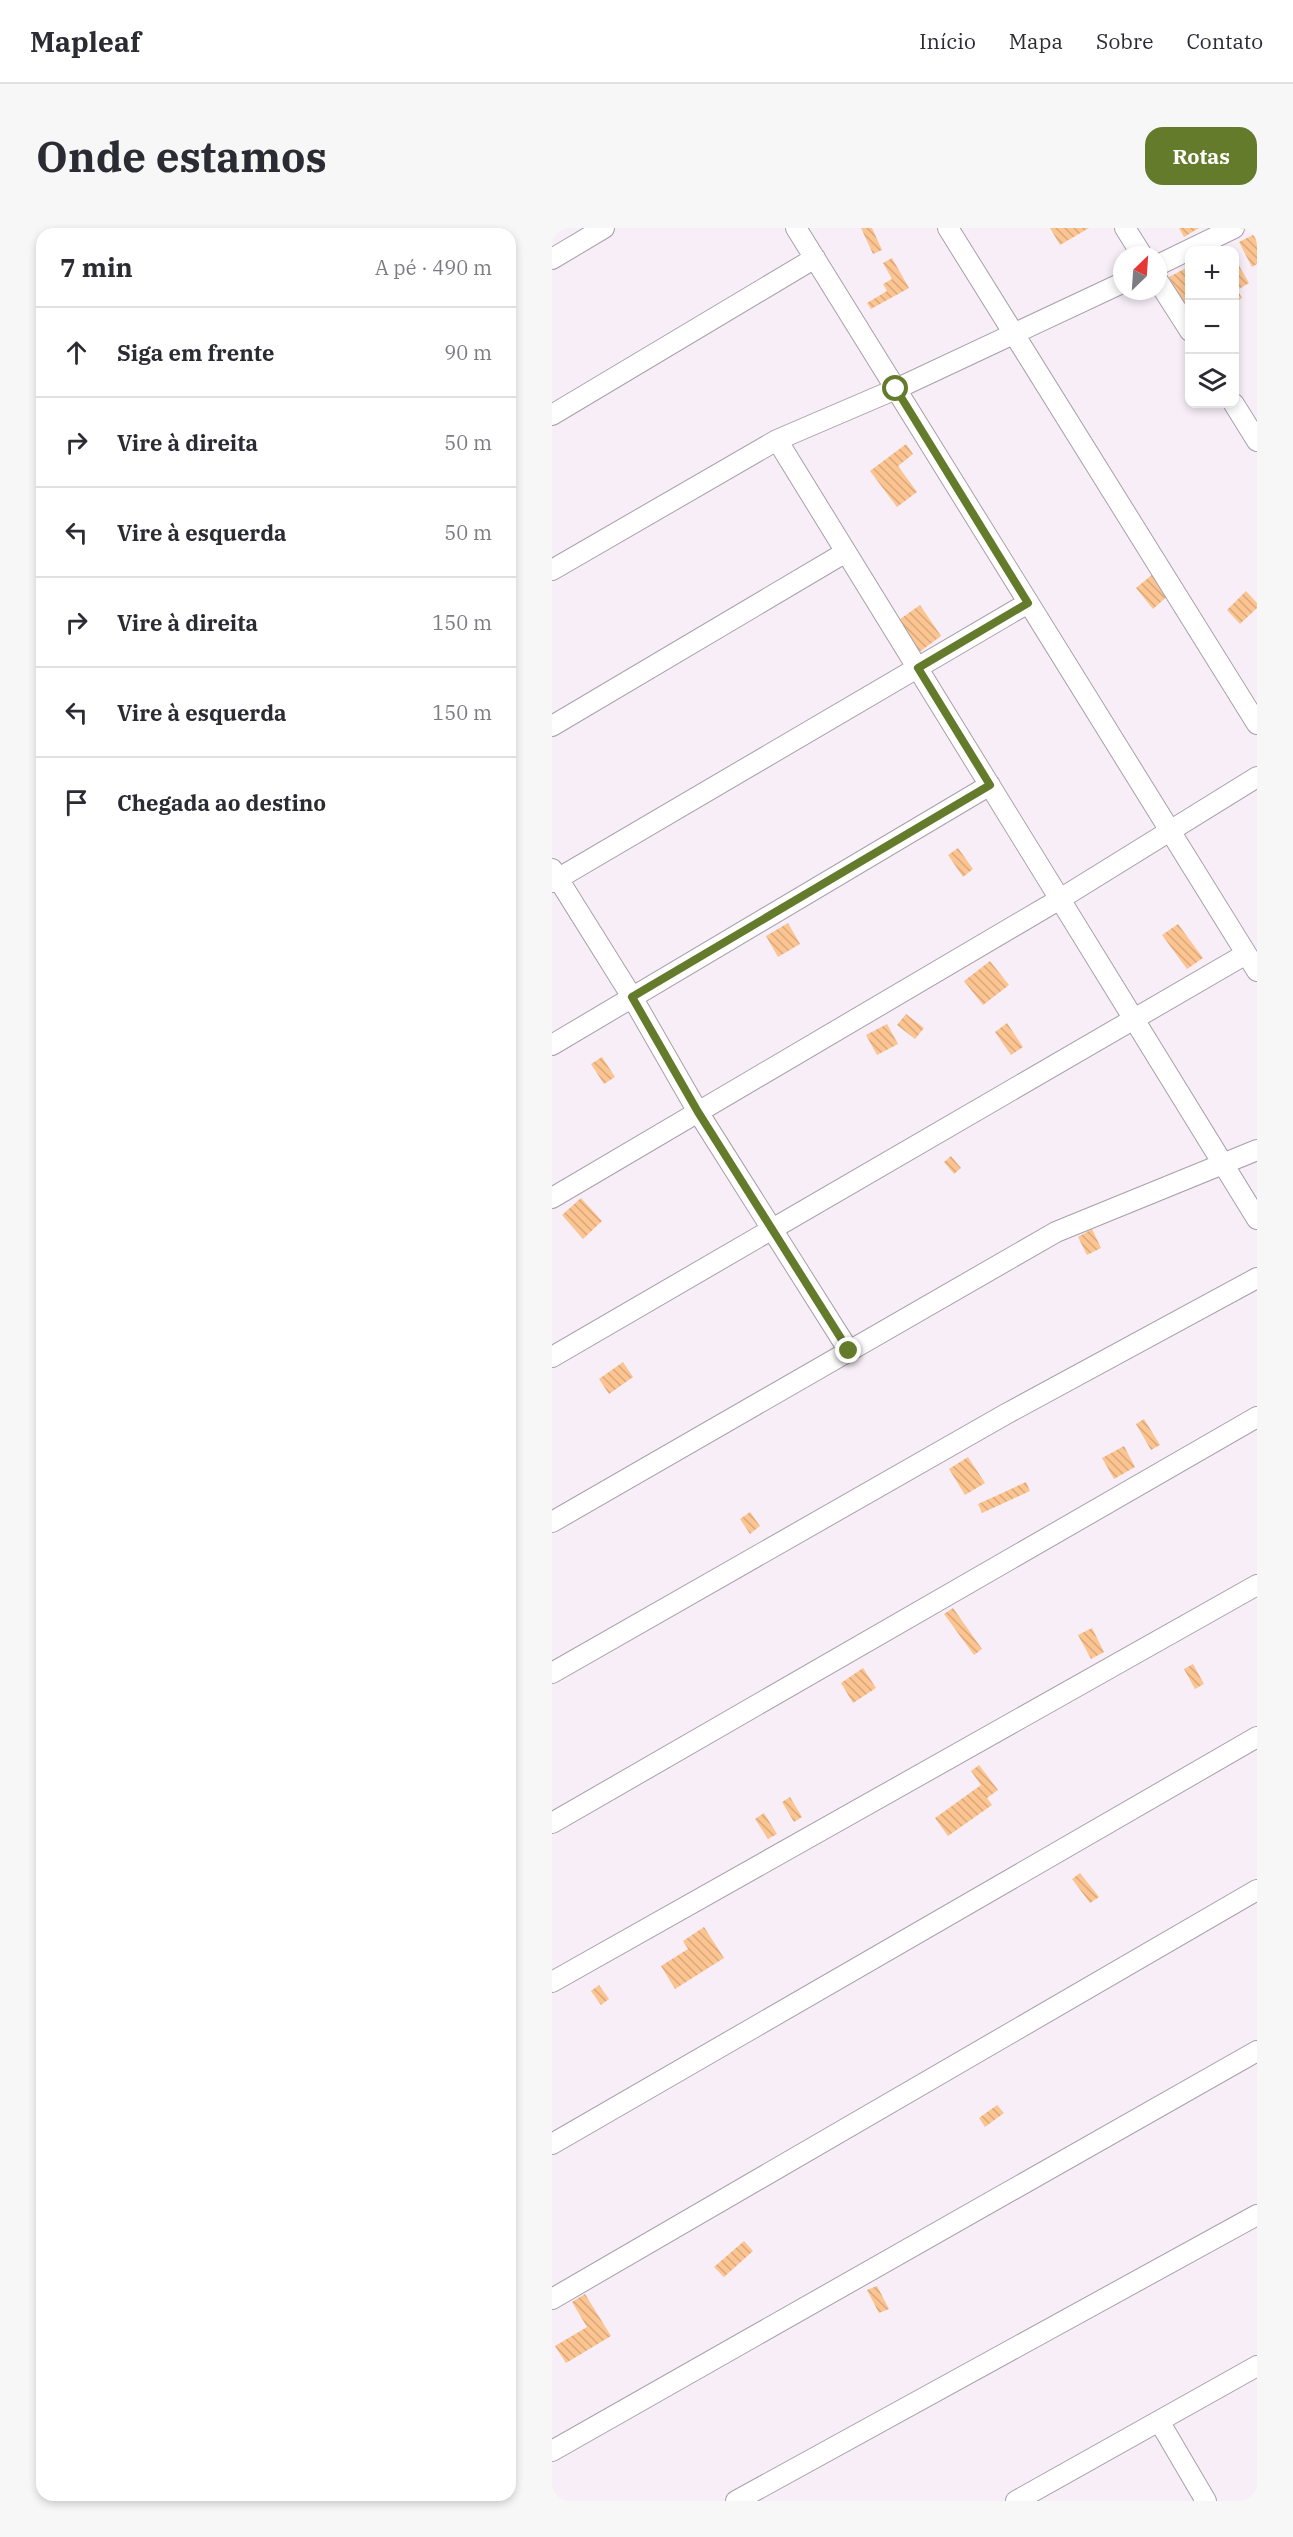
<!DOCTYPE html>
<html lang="pt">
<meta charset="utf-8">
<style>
:root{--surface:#fff;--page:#f7f7f7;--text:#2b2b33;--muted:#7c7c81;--line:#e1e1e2;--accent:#647b2c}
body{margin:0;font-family:"IBM Plex Serif",serif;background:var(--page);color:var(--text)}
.controls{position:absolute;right:18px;top:18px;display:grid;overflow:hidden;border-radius:12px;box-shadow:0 3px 9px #0003}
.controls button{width:54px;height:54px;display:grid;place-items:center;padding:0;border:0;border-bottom:2px solid var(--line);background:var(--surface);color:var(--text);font:30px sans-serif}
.compass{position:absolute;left:561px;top:18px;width:54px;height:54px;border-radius:50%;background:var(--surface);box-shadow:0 3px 9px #0003;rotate:25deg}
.stop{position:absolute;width:18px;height:18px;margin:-14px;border:4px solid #647b2c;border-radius:50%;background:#fff}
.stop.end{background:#647b2c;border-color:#fff;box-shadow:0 2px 6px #0008}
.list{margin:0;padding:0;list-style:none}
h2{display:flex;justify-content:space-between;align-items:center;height:78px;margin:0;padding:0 24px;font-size:26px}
h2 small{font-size:20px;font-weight:400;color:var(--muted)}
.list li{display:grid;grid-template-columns:39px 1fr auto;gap:18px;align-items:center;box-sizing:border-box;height:90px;padding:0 24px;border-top:2px solid var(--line)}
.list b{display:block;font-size:22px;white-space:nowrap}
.list em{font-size:20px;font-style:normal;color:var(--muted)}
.icon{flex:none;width:33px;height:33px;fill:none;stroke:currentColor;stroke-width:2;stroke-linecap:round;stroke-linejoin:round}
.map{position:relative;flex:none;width:705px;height:2273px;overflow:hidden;border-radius:18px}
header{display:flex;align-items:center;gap:36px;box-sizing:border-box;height:84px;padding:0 30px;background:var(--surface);border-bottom:2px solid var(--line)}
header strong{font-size:28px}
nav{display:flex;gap:33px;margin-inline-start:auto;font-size:21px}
.intro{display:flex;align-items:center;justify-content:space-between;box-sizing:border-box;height:144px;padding:0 36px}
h1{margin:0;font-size:42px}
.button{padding:15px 27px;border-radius:18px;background:var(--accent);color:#fff;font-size:21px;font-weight:700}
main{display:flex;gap:36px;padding:0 36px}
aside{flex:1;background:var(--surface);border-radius:18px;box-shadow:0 3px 9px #0003}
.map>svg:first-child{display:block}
.building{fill:url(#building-back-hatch)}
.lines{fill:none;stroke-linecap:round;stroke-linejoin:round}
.minor-casing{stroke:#a8a0a9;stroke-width:22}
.minor{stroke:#fff;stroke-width:20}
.route{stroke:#647b2c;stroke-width:8}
</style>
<header>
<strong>Mapleaf</strong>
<nav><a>Início</a><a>Mapa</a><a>Sobre</a><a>Contato</a></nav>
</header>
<div class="intro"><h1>Onde estamos</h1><a class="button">Rotas</a></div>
<main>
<aside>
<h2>7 min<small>A pé · 490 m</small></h2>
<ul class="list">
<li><svg class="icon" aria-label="ahead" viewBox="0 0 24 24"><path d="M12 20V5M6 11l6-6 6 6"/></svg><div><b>Siga em frente</b></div><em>90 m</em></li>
<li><svg class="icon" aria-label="right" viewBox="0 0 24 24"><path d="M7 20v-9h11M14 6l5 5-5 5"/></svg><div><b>Vire à direita</b></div><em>50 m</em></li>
<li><svg class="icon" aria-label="left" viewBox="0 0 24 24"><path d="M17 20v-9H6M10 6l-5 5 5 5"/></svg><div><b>Vire à esquerda</b></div><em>50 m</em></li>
<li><svg class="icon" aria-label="right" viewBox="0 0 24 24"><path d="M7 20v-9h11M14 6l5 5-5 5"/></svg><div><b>Vire à direita</b></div><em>150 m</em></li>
<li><svg class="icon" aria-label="left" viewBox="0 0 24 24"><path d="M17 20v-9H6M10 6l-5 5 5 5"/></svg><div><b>Vire à esquerda</b></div><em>150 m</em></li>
<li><svg class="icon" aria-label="arrive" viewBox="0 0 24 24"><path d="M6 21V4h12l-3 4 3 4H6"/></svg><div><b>Chegada ao destino</b></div></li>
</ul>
</aside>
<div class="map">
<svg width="705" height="2273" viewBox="0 0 705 2273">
<defs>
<pattern id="building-back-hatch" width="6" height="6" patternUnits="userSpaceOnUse" patternTransform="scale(1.5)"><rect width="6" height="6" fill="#fcc490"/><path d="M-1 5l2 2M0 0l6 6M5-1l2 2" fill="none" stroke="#d8a87c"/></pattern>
</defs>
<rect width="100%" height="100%" fill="#f7eef8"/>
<path class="building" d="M 309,0 L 320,0 L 330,22 L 321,26 Z
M 498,0 L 537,0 L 508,17 Z
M 627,0 L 647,0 L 632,9 Z
M 705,5 L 705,36 L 700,39 L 687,14 Z
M 682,29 L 697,55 L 687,61 L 682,53 Z
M 340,30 L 357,60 L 319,81 L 315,75 L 335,63 L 331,56 L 340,51 L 331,35 Z
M 638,38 L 638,71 L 631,75 L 617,49 Z
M 682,56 L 690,70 L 682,75 Z
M 354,216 L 361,226 L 346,238 L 365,264 L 345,279 L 318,243 Z
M 602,345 L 619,365 L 601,381 L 584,360 Z
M 694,363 L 705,375 L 705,380 L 688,396 L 675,382 Z
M 368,377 L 389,408 L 366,425 L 344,394 Z
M 406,620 L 421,641 L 411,649 L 396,627 Z
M 236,695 L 248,716 L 226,729 L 214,708 Z
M 626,696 L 651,730 L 635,741 L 610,707 Z
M 438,733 L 457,757 L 431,777 L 412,753 Z
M 354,786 L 372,800 L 363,811 L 345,797 Z
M 455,795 L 471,819 L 459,827 L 443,804 Z
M 335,796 L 346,816 L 325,827 L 314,807 Z
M 50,829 L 63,849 L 52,856 L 39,836 Z
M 399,928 L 409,940 L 402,946 L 392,934 Z
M 29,970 L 50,993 L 31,1011 L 10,987 Z
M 540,1001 L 549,1020 L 535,1027 L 526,1009 Z
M 71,1134 L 81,1149 L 57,1166 L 47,1151 Z
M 592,1191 L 608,1217 L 599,1222 L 584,1196 Z
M 572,1218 L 583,1239 L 562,1251 L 550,1230 Z
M 416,1229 L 433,1255 L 413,1267 L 397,1241 Z
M 474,1254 L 478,1263 L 430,1285 L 426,1276 Z
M 198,1284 L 208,1298 L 198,1306 L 188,1291 Z
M 401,1380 L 430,1421 L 422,1427 L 392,1386 Z
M 540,1400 L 552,1424 L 539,1431 L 526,1407 Z
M 641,1436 L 652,1456 L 643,1461 L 632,1441 Z
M 311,1440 L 324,1460 L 301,1475 L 289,1455 Z
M 427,1537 L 446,1562 L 435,1570 L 440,1577 L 396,1608 L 383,1590 L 429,1557 L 419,1543 Z
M 238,1569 L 250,1589 L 242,1594 L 230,1574 Z
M 212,1585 L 225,1606 L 216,1611 L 203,1591 Z
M 528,1645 L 547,1669 L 538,1675 L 520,1651 Z
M 152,1699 L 172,1730 L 123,1761 L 109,1738 L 136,1721 L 131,1713 Z
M 47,1757 L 57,1771 L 49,1777 L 39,1763 Z
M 445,1877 L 452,1885 L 433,1899 L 427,1890 Z
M 192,2013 L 201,2023 L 172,2049 L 162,2039 Z
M 325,2058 L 337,2081 L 327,2085 L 315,2062 Z
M 33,2066 L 59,2108 L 14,2135 L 3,2118 L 35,2099 L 20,2074 Z"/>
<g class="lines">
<defs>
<path id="minor" d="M 244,0 L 705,743
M 396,0 L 705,496
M 573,0 L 590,27
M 0,31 L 52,0
M 606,37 L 682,0
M 606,53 L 638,103
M 682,176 L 705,213
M 0,187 L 263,30
M 225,212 L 705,991
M 0,342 L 225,212 L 344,161 L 570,55
M 0,498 L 294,324
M 0,641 L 80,769 L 146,884 L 297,1123
M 0,654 L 476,375
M 0,817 L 438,557
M 0,970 L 508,671 L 705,549
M 0,1129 L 694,726
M 0,1294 L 504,1004 L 705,922
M 0,1445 L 454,1186 L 705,1050
M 0,1595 L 705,1189
M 0,1754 L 705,1357
M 0,1916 L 705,1509
M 0,2071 L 705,1662
M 607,2193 L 654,2273
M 0,2223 L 705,1823
M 184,2273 L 705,1987
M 464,2273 L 705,2138"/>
</defs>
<use href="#minor" class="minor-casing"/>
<use href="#minor" class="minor"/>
</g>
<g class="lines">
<path class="route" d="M 297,1123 L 146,884 L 80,769 L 438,557 L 366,440 L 476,375 L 344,161"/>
</g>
</svg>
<div class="controls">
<button>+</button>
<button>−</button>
<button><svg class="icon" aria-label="layers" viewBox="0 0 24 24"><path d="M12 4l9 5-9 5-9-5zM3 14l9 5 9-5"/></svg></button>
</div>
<svg class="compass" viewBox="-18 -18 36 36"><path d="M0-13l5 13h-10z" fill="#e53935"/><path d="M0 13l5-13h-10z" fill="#7c7c81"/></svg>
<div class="stop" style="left:344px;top:161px"></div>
<div class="stop end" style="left:297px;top:1123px"></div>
</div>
</main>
